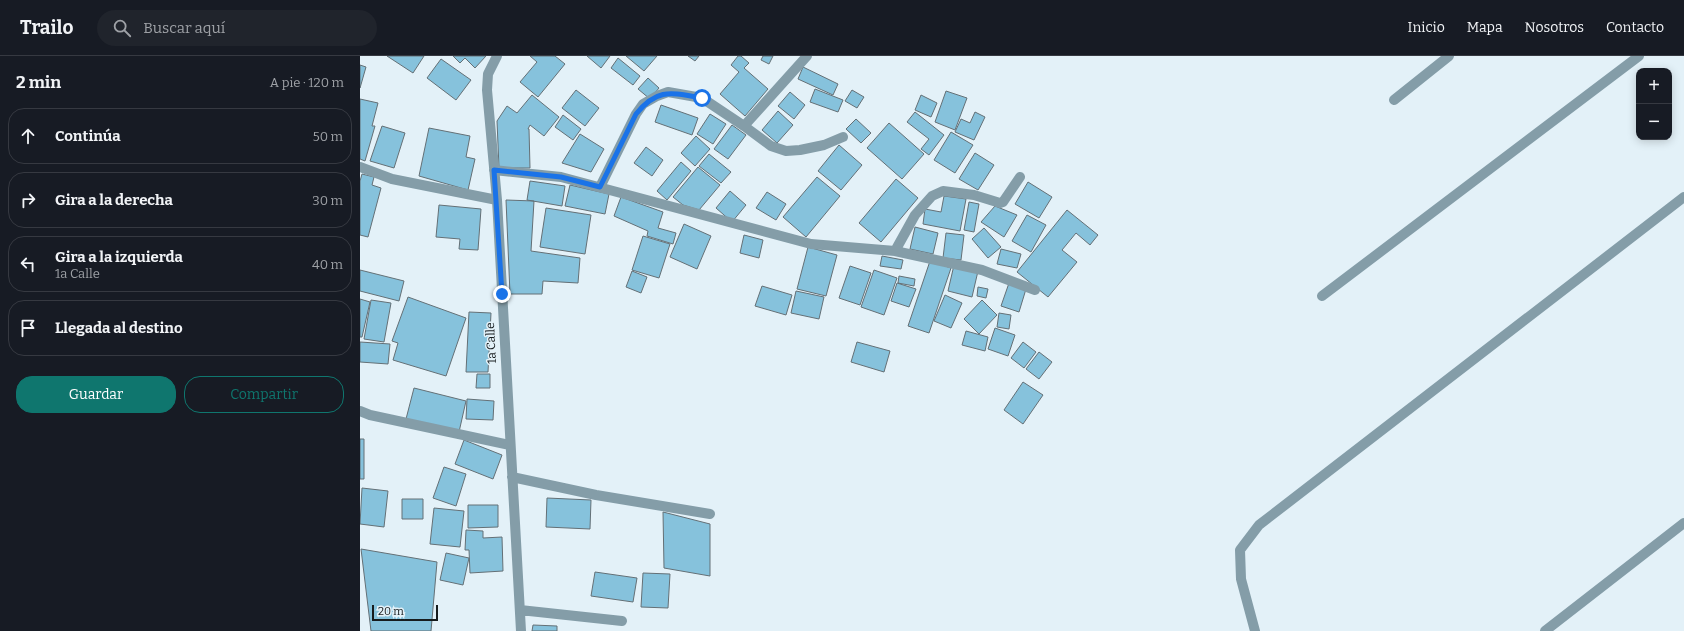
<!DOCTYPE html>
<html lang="es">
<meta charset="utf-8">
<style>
:root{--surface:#171b24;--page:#20242c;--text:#f1f3f6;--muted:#9ea1a6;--line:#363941;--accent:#0f766e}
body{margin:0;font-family:Bitter,serif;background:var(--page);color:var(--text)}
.controls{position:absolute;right:12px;top:12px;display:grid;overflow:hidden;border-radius:8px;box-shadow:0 2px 10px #0003}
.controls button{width:36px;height:36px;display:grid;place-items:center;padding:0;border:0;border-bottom:1px solid var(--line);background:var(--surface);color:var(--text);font:20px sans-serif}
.scale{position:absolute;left:12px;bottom:10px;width:66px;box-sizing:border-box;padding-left:4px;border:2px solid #161b1d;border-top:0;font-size:11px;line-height:14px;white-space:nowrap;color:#161b1d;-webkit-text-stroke:3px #e3f1f8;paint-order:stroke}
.stop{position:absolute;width:12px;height:12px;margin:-9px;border:3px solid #1a73e8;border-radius:50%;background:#fff}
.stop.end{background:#1a73e8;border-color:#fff;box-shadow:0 1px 4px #0008}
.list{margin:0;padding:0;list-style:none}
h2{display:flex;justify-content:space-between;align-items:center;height:52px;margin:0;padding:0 16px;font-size:17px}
h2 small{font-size:13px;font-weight:400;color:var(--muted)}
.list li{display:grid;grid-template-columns:26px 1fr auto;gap:12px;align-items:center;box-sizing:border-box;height:56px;margin:0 8px 8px;padding:0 8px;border:1px solid var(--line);border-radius:16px}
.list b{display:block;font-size:15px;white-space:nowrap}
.list p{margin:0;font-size:13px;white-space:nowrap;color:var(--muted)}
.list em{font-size:13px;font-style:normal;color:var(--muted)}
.actions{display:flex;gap:8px;padding:12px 16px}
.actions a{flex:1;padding:9px 0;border:1px solid var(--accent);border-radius:16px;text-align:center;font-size:14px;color:var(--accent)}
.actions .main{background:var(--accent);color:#fff}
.icon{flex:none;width:22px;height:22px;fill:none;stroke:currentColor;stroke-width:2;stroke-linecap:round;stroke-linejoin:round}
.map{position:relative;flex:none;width:1324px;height:575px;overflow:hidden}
header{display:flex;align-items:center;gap:24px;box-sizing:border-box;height:56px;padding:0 20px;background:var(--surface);border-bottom:1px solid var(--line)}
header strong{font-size:19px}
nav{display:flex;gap:22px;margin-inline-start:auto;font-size:14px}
.search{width:280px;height:36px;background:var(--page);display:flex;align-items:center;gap:10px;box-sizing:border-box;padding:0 14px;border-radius:22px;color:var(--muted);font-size:15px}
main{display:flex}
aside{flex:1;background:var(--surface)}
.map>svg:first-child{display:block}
.building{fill:#86c2dc;stroke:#647076}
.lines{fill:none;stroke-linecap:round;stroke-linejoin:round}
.minor{stroke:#849da8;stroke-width:10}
.route{stroke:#1a73e8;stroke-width:5}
.labels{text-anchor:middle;stroke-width:3;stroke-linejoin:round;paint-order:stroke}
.street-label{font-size:12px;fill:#161b1d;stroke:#e3f1f8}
</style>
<header>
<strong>Trailo</strong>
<div class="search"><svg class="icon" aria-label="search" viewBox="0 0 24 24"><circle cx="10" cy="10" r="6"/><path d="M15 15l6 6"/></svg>Buscar aquí</div>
<nav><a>Inicio</a><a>Mapa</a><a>Nosotros</a><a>Contacto</a></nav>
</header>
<main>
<aside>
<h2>2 min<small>A pie · 120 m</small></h2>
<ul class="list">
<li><svg class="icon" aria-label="ahead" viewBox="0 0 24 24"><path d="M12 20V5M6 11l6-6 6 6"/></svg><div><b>Continúa</b></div><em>50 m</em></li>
<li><svg class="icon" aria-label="right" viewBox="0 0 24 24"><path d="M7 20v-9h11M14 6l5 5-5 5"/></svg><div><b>Gira a la derecha</b></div><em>30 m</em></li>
<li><svg class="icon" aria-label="left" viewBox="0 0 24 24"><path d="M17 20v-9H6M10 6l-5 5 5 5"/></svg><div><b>Gira a la izquierda</b><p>1a Calle</p></div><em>40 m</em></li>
<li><svg class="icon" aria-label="arrive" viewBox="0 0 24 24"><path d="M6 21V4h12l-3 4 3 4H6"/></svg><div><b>Llegada al destino</b></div></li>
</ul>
<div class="actions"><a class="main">Guardar</a><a>Compartir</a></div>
</aside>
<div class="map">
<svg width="1324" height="575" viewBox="0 0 1324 575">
<rect width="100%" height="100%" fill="#e3f1f8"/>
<path class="building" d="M 27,0 L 64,0 L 53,17 Z
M 93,0 L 126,0 L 115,12 L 105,2 L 100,7 Z
M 170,0 L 195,0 L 205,8 L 178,41 L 160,26 L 177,6 Z
M 227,0 L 250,0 L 241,12 Z
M 266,0 L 297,0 L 284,15 Z
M 328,0 L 339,0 L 335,5 Z
M 378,0 L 381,0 L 389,7 L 384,12 L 408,33 L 385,60 L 360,38 L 379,16 L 371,9 Z
M 403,0 L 413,0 L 409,8 L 401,4 Z
M 258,2 L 280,20 L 273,29 L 251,12 Z
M 81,3 L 111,24 L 96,44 L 67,22 Z
M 0,9 L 6,11 L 0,32 Z
M 443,11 L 478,28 L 473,39 L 438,23 Z
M 288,22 L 299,32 L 290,43 L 278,33 Z
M 455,33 L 483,44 L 478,56 L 450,46 Z
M 216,34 L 239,52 L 225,70 L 202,52 Z
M 492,34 L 504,41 L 497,52 L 485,45 Z
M 586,35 L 607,42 L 595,74 L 575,66 Z
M 430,36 L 445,49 L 434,63 L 418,50 Z
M 172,39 L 199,61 L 184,80 L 170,69 L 168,73 L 169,73 L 170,112 L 139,112 L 137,65 L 147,50 L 157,57 Z
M 561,39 L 577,47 L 571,61 L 555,54 Z
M 0,43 L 18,47 L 12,70 L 15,70 L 5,105 L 0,103 Z
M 301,49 L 338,62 L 332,79 L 295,66 Z
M 418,55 L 433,69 L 417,87 L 402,74 Z
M 555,56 L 584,79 L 569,99 L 561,93 L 569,83 L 547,66 Z
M 615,56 L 625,61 L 614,84 L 595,76 L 601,63 L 610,67 Z
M 350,58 L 366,68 L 353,88 L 337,78 Z
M 203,59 L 221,73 L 213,84 L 195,71 Z
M 496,63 L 511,77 L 501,87 L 486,73 Z
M 529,67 L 564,98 L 542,123 L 507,92 Z
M 372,69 L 386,79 L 368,103 L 354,93 Z
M 22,70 L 45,77 L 34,112 L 10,105 Z
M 69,72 L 110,80 L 106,101 L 115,103 L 108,134 L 59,120 Z
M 591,76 L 613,89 L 595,117 L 574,104 Z
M 220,78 L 244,93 L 231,116 L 202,107 Z
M 336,80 L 350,93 L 335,110 L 321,97 Z
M 479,89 L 502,109 L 481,134 L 458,115 Z
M 286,91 L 303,104 L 292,120 L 274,107 Z
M 615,97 L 634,109 L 618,134 L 599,123 Z
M 349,98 L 371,116 L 361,127 L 339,110 Z
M 321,106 L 331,115 L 307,144 L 297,135 Z
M 338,111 L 360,129 L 339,154 L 323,149 L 313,141 Z
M 2,118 L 14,121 L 12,129 L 21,132 L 8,181 L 0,179 L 0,125 Z
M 457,121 L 480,140 L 446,181 L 423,161 Z
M 536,123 L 558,142 L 521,186 L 499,167 Z
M 170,125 L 205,130 L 202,150 L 167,144 Z
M 668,126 L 692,141 L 679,162 L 655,148 Z
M 210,129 L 249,138 L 245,158 L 205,150 Z
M 370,135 L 386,149 L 372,166 L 356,152 Z
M 407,136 L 426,148 L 416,164 L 396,152 Z
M 584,140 L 606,143 L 600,175 L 563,168 L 565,153 L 581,156 Z
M 261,141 L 303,156 L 298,172 L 316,177 L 313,188 L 287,180 L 288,175 L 254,160 Z
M 146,144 L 174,145 L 171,195 L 220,202 L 218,227 L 183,225 L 182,238 L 150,238 Z
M 609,146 L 619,148 L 614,176 L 604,174 Z
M 79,149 L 121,153 L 118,194 L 99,193 L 100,183 L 76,181 Z
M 635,150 L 657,159 L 644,181 L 621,166 Z
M 186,152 L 231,159 L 225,198 L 180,191 Z
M 707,154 L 738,179 L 730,189 L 716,177 L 702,194 L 717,206 L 688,241 L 657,216 Z
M 667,159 L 686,169 L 671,196 L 652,185 Z
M 324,168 L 351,180 L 337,213 L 310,201 Z
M 555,171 L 578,177 L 573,198 L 550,193 Z
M 624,172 L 641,191 L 628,202 L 612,183 Z
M 586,177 L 604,179 L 601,204 L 583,202 Z
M 384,179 L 403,184 L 399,202 L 380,197 Z
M 283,180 L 310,188 L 299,222 L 272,214 Z
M 448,191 L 477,199 L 466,240 L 437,233 Z
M 641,193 L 661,198 L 657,212 L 637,208 Z
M 522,200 L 543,204 L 541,213 L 520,210 Z
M 570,205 L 591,212 L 569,277 L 548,270 Z
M 594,209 L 618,215 L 612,241 L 588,235 Z
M 490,210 L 511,217 L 500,249 L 479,242 Z
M 0,214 L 44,225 L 39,245 L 0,235 Z
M 514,214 L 537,222 L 524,259 L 501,251 Z
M 272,215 L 287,221 L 281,237 L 266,231 Z
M 539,220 L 555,223 L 554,230 L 538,227 Z
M 537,227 L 556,233 L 549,251 L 531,245 Z
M 649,227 L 666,233 L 659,256 L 641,250 Z
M 402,230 L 432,239 L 426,259 L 395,250 Z
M 618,231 L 628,233 L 626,242 L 617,240 Z
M 436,235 L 464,241 L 459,263 L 431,257 Z
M 585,239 L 602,247 L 591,272 L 574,265 Z
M 48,241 L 106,262 L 86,320 L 33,304 L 38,287 L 32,285 Z
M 0,243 L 10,246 L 2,281 L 0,281 Z
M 11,244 L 31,247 L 24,286 L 4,283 Z
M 622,244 L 637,259 L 619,278 L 604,263 Z
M 109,256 L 131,257 L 128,316 L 106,316 Z
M 639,257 L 651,259 L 649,273 L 637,271 Z
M 635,272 L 655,279 L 648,300 L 628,293 Z
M 606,275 L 628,281 L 625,295 L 602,289 Z
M 0,286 L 30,288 L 28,308 L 0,306 Z
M 497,286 L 530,295 L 524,316 L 491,306 Z
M 663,286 L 676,296 L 664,312 L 651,302 Z
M 679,296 L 692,306 L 679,323 L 666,313 Z
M 117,318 L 130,318 L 130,332 L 116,332 Z
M 663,326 L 683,339 L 663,368 L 644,354 Z
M 54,332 L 106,345 L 99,376 L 46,363 Z
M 107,343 L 134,345 L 133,364 L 106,363 Z
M 0,383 L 4,383 L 4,423 L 0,423 Z
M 104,384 L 142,399 L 133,423 L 95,408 Z
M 84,411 L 106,418 L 96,450 L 73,442 Z
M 2,432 L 28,435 L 24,471 L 0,468 Z
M 187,442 L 231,444 L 230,473 L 186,471 Z
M 42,443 L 63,443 L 63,463 L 42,463 Z
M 108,449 L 138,449 L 138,471 L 108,472 Z
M 74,452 L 104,455 L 100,491 L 70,488 Z
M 303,456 L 350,468 L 350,520 L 304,512 Z
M 106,474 L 123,475 L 123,482 L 142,481 L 143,515 L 110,517 L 109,494 L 105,494 Z
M 1,493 L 77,506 L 71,575 L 11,575 Z
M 86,497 L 109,502 L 103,529 L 80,524 Z
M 235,516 L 277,522 L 273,546 L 231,540 Z
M 283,517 L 310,518 L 308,552 L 281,551 Z
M 173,569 L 197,570 L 197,575 L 172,575 Z"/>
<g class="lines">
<path class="minor" d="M 137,0 L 128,18 L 127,34 L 137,144 L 161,575
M 1034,44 L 1089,0
M 384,70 L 447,0
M 0,111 L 32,123 L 137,144
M 134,114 L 201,121 L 451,188 L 535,195 L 622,214 L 675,234
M 240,131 L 276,58 L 283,48 L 297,40 L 308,36 L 342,42 L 384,70 L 411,90 L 426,95 L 440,94 L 464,89 L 483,81
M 535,195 L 555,159 L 572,140 L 583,135 L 614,139 L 640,147 L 643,146 L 660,121
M 962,240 L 1279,0
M 0,355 L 10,359 L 150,389
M 152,421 L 236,439 L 350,458
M 160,554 L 262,565
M 895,575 L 881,523 L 880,494 L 899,469 L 1324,141
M 1185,575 L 1324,467"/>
</g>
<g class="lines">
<path class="route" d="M 142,238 L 134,114 L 201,121 L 240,131 L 276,58 C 298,31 312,37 342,42"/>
</g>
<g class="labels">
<g class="street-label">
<text transform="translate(131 287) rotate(-93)" y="4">1a Calle</text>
</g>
</g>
</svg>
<div class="controls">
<button>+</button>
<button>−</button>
</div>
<div class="scale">20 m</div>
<div class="stop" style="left:342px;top:42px"></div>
<div class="stop end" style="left:142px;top:238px"></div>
</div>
</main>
